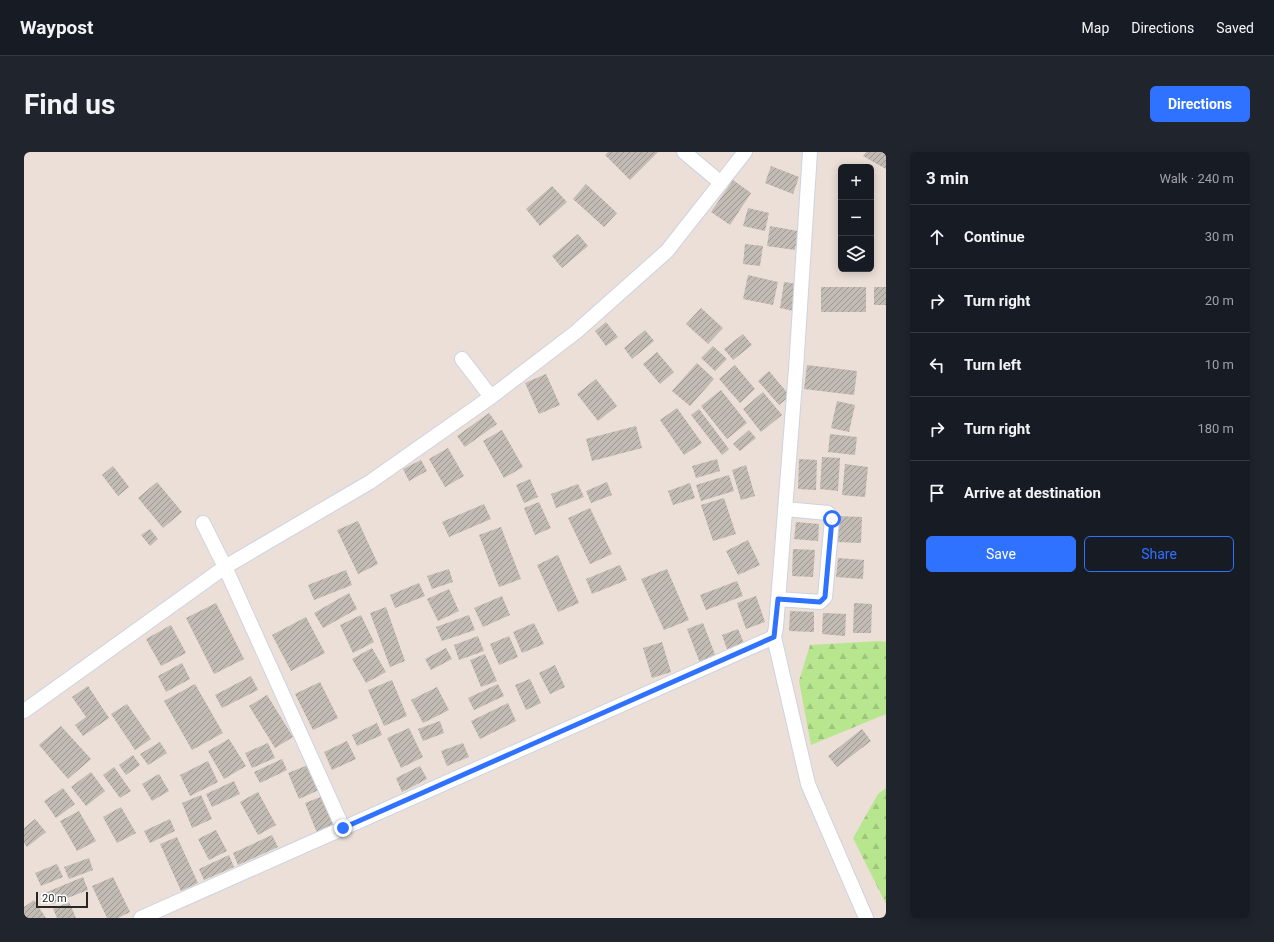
<!DOCTYPE html>
<meta charset="utf-8">
<style>
:root{--surface:#171b24;--page:#20242c;--text:#f1f3f6;--muted:#9ea1a6;--line:#363941;--accent:#2f72ff}
body{margin:0;font-family:Roboto,sans-serif;background:var(--page);color:var(--text)}
.controls{position:absolute;right:12px;top:12px;display:grid;overflow:hidden;border-radius:6px;box-shadow:0 2px 10px #0003}
.controls button{width:36px;height:36px;display:grid;place-items:center;padding:0;border:0;border-bottom:1px solid var(--line);background:var(--surface);color:var(--text);font:20px sans-serif}
.scale{position:absolute;left:12px;bottom:10px;width:52px;box-sizing:border-box;padding-left:4px;border:2px solid #272727;border-top:0;font-size:11px;line-height:14px;white-space:nowrap;color:#272727;-webkit-text-stroke:3px #fff;paint-order:stroke}
.stop{position:absolute;width:12px;height:12px;margin:-9px;border:3px solid #2f72ff;border-radius:50%;background:#fff}
.stop.end{background:#2f72ff;border-color:#fff;box-shadow:0 1px 4px #0008}
.list{margin:0;padding:0;list-style:none}
h2{display:flex;justify-content:space-between;align-items:center;height:52px;margin:0;padding:0 16px;font-size:17px}
h2 small{font-size:13px;font-weight:400;color:var(--muted)}
.list li{display:grid;grid-template-columns:26px 1fr auto;gap:12px;align-items:center;box-sizing:border-box;height:64px;padding:0 16px;border-top:1px solid var(--line)}
.list b{display:block;font-size:15px;white-space:nowrap}
.list em{font-size:13px;font-style:normal;color:var(--muted)}
.actions{display:flex;gap:8px;padding:12px 16px}
.actions a{flex:1;padding:9px 0;border:1px solid var(--accent);border-radius:6px;text-align:center;font-size:14px;color:var(--accent)}
.actions .main{background:var(--accent);color:#fff}
.icon{flex:none;width:22px;height:22px;fill:none;stroke:currentColor;stroke-width:2;stroke-linecap:round;stroke-linejoin:round}
.map{position:relative;flex:none;width:862px;height:766px;overflow:hidden;border-radius:6px}
header{display:flex;align-items:center;gap:24px;box-sizing:border-box;height:56px;padding:0 20px;background:var(--surface);border-bottom:1px solid var(--line)}
header strong{font-size:19px}
nav{display:flex;gap:22px;margin-inline-start:auto;font-size:14px}
.intro{display:flex;align-items:center;justify-content:space-between;box-sizing:border-box;height:96px;padding:0 24px}
h1{margin:0;font-size:28px}
.button{padding:10px 18px;border-radius:6px;background:var(--accent);color:#fff;font-size:14px;font-weight:700}
main{display:flex;gap:24px;padding:0 24px}
aside{flex:1;background:var(--surface);border-radius:6px;box-shadow:0 2px 10px #0003}
.map>svg:first-child{display:block}
.forest{fill:url(#forest-firs)}
.building{fill:url(#building-hatch)}
.lines{fill:none;stroke-linecap:round;stroke-linejoin:round}
.minor-casing{stroke:#ccd3e1;stroke-width:16}
.minor{stroke:#fff;stroke-width:14}
.route{stroke:#2f72ff;stroke-width:5}
</style>
<header>
<strong>Waypost</strong>
<nav><a>Map</a><a>Directions</a><a>Saved</a></nav>
</header>
<div class="intro"><h1>Find us</h1><a class="button">Directions</a></div>
<main>
<div class="map">
<svg width="862" height="766" viewBox="0 0 862 766">
<defs>
<pattern id="forest-firs" width="22" height="20" patternUnits="userSpaceOnUse"><rect width="22" height="20" fill="#b8e68f"/><path d="M5 1l3.5 6h-7zM16 11l3.5 6h-7z" fill="#9ec57b"/></pattern>
<pattern id="building-hatch" width="6" height="6" patternUnits="userSpaceOnUse"><rect width="6" height="6" fill="#c2bbb3"/><path d="M-1 1l2-2M0 6l6-6M5 7l2-2" fill="none" stroke="#9e9892"/></pattern>
</defs>
<rect width="100%" height="100%" fill="#ebdfd7"/>
<path class="forest" d="M 855,489 L 862,490 L 862,562 L 787,593 L 775,529 L 786,493 Z
M 862,636 L 862,752 L 829,686 L 854,642 Z"/>
<path class="building" d="M 584,0 L 634,0 L 606,28 L 581,3 Z
M 842,0 L 862,0 L 862,17 L 839,4 Z
M 747,14 L 775,25 L 769,42 L 741,31 Z
M 709,28 L 727,41 L 706,73 L 687,60 Z
M 562,32 L 593,61 L 580,75 L 549,47 Z
M 528,34 L 543,50 L 516,74 L 502,57 Z
M 724,56 L 745,61 L 741,79 L 719,74 Z
M 746,74 L 774,79 L 771,98 L 743,94 Z
M 554,82 L 564,94 L 538,116 L 528,104 Z
M 721,92 L 739,94 L 736,114 L 719,112 Z
M 724,123 L 754,130 L 749,153 L 719,147 Z
M 760,130 L 773,132 L 769,159 L 756,156 Z
M 797,135 L 842,135 L 842,160 L 797,160 Z
M 850,135 L 862,135 L 862,153 L 850,153 Z
M 677,156 L 699,176 L 684,192 L 662,172 Z
M 582,170 L 594,185 L 582,194 L 571,179 Z
M 621,178 L 630,189 L 608,207 L 600,196 Z
M 719,182 L 728,193 L 709,208 L 700,197 Z
M 689,194 L 703,207 L 691,219 L 677,206 Z
M 633,200 L 650,220 L 636,232 L 619,212 Z
M 673,211 L 690,227 L 666,254 L 648,239 Z
M 711,213 L 731,237 L 716,251 L 695,227 Z
M 783,213 L 833,219 L 830,243 L 780,237 Z
M 745,219 L 766,244 L 755,253 L 734,229 Z
M 522,222 L 536,253 L 515,262 L 501,231 Z
M 572,227 L 593,254 L 574,269 L 553,242 Z
M 697,238 L 723,271 L 703,287 L 677,254 Z
M 739,240 L 758,263 L 737,280 L 719,257 Z
M 813,249 L 831,253 L 825,280 L 807,276 Z
M 653,256 L 678,291 L 660,303 L 636,268 Z
M 675,257 L 705,297 L 698,303 L 667,263 Z
M 465,261 L 473,272 L 441,295 L 433,284 Z
M 612,274 L 618,296 L 568,309 L 562,287 Z
M 478,278 L 499,315 L 480,326 L 459,289 Z
M 725,278 L 732,286 L 716,299 L 709,292 Z
M 806,282 L 833,285 L 831,303 L 804,300 Z
M 424,296 L 440,324 L 421,335 L 405,307 Z
M 798,305 L 816,306 L 814,339 L 796,337 Z
M 693,307 L 696,319 L 672,326 L 668,314 Z
M 775,307 L 793,308 L 792,338 L 774,337 Z
M 397,308 L 403,319 L 385,329 L 379,317 Z
M 821,312 L 844,315 L 841,345 L 818,343 Z
M 722,313 L 731,344 L 717,348 L 708,318 Z
M 89,314 L 105,335 L 94,344 L 78,323 Z
M 705,323 L 710,339 L 677,349 L 672,333 Z
M 506,327 L 514,345 L 500,351 L 492,333 Z
M 133,330 L 158,360 L 139,376 L 114,346 Z
M 583,330 L 588,343 L 567,351 L 562,339 Z
M 666,331 L 671,346 L 649,353 L 644,339 Z
M 554,332 L 560,345 L 532,356 L 527,342 Z
M 700,346 L 712,382 L 689,389 L 677,353 Z
M 515,350 L 527,376 L 511,383 L 500,356 Z
M 460,352 L 467,367 L 425,385 L 418,370 Z
M 566,356 L 588,402 L 566,412 L 544,366 Z
M 814,364 L 838,365 L 837,391 L 813,390 Z
M 334,369 L 354,412 L 334,422 L 313,378 Z
M 772,370 L 795,372 L 794,389 L 770,387 Z
M 477,375 L 497,427 L 475,435 L 455,383 Z
M 126,377 L 134,387 L 126,394 L 117,383 Z
M 724,388 L 736,413 L 714,423 L 702,399 Z
M 769,397 L 791,398 L 789,425 L 768,424 Z
M 534,403 L 555,451 L 534,460 L 513,413 Z
M 814,406 L 840,408 L 839,427 L 812,425 Z
M 596,413 L 603,428 L 568,442 L 562,427 Z
M 425,417 L 429,430 L 408,437 L 403,424 Z
M 643,417 L 665,468 L 640,478 L 617,427 Z
M 322,418 L 328,433 L 290,448 L 284,433 Z
M 713,429 L 719,444 L 682,458 L 676,443 Z
M 395,431 L 401,444 L 371,456 L 366,443 Z
M 425,437 L 435,459 L 414,469 L 403,447 Z
M 325,441 L 333,457 L 299,476 L 290,461 Z
M 478,444 L 486,463 L 459,475 L 450,456 Z
M 732,444 L 741,470 L 722,477 L 713,451 Z
M 192,451 L 220,507 L 190,522 L 162,466 Z
M 830,451 L 848,452 L 847,481 L 829,481 Z
M 362,455 L 381,509 L 366,515 L 346,461 Z
M 766,459 L 790,460 L 790,480 L 765,479 Z
M 799,461 L 822,462 L 821,484 L 798,482 Z
M 337,463 L 350,490 L 329,501 L 316,473 Z
M 445,463 L 451,478 L 418,489 L 412,475 Z
M 282,465 L 301,501 L 267,519 L 248,483 Z
M 510,471 L 520,492 L 498,501 L 489,480 Z
M 679,471 L 692,505 L 676,511 L 663,477 Z
M 147,473 L 162,501 L 137,514 L 122,487 Z
M 714,477 L 720,491 L 703,497 L 698,483 Z
M 454,484 L 460,499 L 435,508 L 430,493 Z
M 485,484 L 494,505 L 475,513 L 466,492 Z
M 638,490 L 647,520 L 628,526 L 619,496 Z
M 348,496 L 362,520 L 342,531 L 328,507 Z
M 422,496 L 428,507 L 407,518 L 401,507 Z
M 461,502 L 473,529 L 457,535 L 446,508 Z
M 158,511 L 166,527 L 142,540 L 134,524 Z
M 531,513 L 541,535 L 526,542 L 515,521 Z
M 227,524 L 234,538 L 198,556 L 191,543 Z
M 506,527 L 517,551 L 502,558 L 491,533 Z
M 368,528 L 383,564 L 360,574 L 344,538 Z
M 296,530 L 314,566 L 289,578 L 271,542 Z
M 171,532 L 199,581 L 168,598 L 140,549 Z
M 474,532 L 480,544 L 450,558 L 444,546 Z
M 64,534 L 85,566 L 59,584 L 51,573 L 62,565 L 48,545 Z
M 413,535 L 425,558 L 399,571 L 387,548 Z
M 243,543 L 269,585 L 251,596 L 225,554 Z
M 484,551 L 492,569 L 456,587 L 447,569 Z
M 103,552 L 127,587 L 111,598 L 87,562 Z
M 416,569 L 420,581 L 399,589 L 394,577 Z
M 353,571 L 358,583 L 333,594 L 328,583 Z
M 37,574 L 67,607 L 44,627 L 15,593 Z
M 385,576 L 399,605 L 377,616 L 363,586 Z
M 838,577 L 847,589 L 813,615 L 804,604 Z
M 205,587 L 222,614 L 200,627 L 184,599 Z
M 323,589 L 332,607 L 308,618 L 300,600 Z
M 136,590 L 143,601 L 124,613 L 116,602 Z
M 244,591 L 251,606 L 228,616 L 221,601 Z
M 439,591 L 445,605 L 423,614 L 417,599 Z
M 109,603 L 116,613 L 102,623 L 95,613 Z
M 258,607 L 263,618 L 236,631 L 230,620 Z
M 184,609 L 194,630 L 166,644 L 156,623 Z
M 284,613 L 295,638 L 275,647 L 264,621 Z
M 396,614 L 403,627 L 378,640 L 372,626 Z
M 90,615 L 107,639 L 96,646 L 79,623 Z
M 67,620 L 81,639 L 62,654 L 47,635 Z
M 135,622 L 145,639 L 128,649 L 118,632 Z
M 210,629 L 216,642 L 188,655 L 182,642 Z
M 39,636 L 51,652 L 32,666 L 20,649 Z
M 234,640 L 252,673 L 234,683 L 216,650 Z
M 177,643 L 188,667 L 168,676 L 158,651 Z
M 299,644 L 311,673 L 293,681 L 281,651 Z
M 97,655 L 112,681 L 93,691 L 79,665 Z
M 55,659 L 72,689 L 53,699 L 36,669 Z
M 11,667 L 22,680 L 3,695 L 0,691 L 0,676 Z
M 146,667 L 151,679 L 126,691 L 120,679 Z
M 192,678 L 203,699 L 185,708 L 174,687 Z
M 248,683 L 254,695 L 214,713 L 209,701 Z
M 153,685 L 174,731 L 157,739 L 136,692 Z
M 205,703 L 210,715 L 180,728 L 175,717 Z
M 65,706 L 69,718 L 45,727 L 40,715 Z
M 33,712 L 39,725 L 17,734 L 11,721 Z
M 59,725 L 64,738 L 28,752 L 23,740 Z
M 89,725 L 106,760 L 94,766 L 83,766 L 68,734 Z
M 10,748 L 22,766 L 0,766 L 0,755 Z
M 45,750 L 52,766 L 33,766 L 29,757 Z"/>
<g class="lines">
<defs>
<path id="minor" d="M 660,0 L 697,31
M 786,0 L 772,217 L 752,475 L 750,485 L 784,632 L 842,766
M 438,207 L 467,245
M 179,371 L 201,415 L 319,676
M 754,447 L 796,450 L 801,445 L 808,367 L 804,361 L 761,357
M 0,559 L 201,415 L 346,330 L 467,245 L 552,180 L 643,99 L 721,0
M 117,766 L 750,485"/>
</defs>
<use href="#minor" class="minor-casing"/>
<use href="#minor" class="minor"/>
</g>
<g class="lines">
<path class="route" d="M 319,676 L 750,485 L 754,447 L 796,450 L 801,445 L 808,367"/>
</g>
</svg>
<div class="controls">
<button>+</button>
<button>−</button>
<button><svg class="icon" aria-label="layers" viewBox="0 0 24 24"><path d="M12 4l9 5-9 5-9-5zM3 14l9 5 9-5"/></svg></button>
</div>
<div class="scale">20 m</div>
<div class="stop" style="left:808px;top:367px"></div>
<div class="stop end" style="left:319px;top:676px"></div>
</div>
<aside>
<h2>3 min<small>Walk · 240 m</small></h2>
<ul class="list">
<li><svg class="icon" aria-label="ahead" viewBox="0 0 24 24"><path d="M12 20V5M6 11l6-6 6 6"/></svg><div><b>Continue</b></div><em>30 m</em></li>
<li><svg class="icon" aria-label="right" viewBox="0 0 24 24"><path d="M7 20v-9h11M14 6l5 5-5 5"/></svg><div><b>Turn right</b></div><em>20 m</em></li>
<li><svg class="icon" aria-label="left" viewBox="0 0 24 24"><path d="M17 20v-9H6M10 6l-5 5 5 5"/></svg><div><b>Turn left</b></div><em>10 m</em></li>
<li><svg class="icon" aria-label="right" viewBox="0 0 24 24"><path d="M7 20v-9h11M14 6l5 5-5 5"/></svg><div><b>Turn right</b></div><em>180 m</em></li>
<li><svg class="icon" aria-label="arrive" viewBox="0 0 24 24"><path d="M6 21V4h12l-3 4 3 4H6"/></svg><div><b>Arrive at destination</b></div></li>
</ul>
<div class="actions"><a class="main">Save</a><a>Share</a></div>
</aside>
</main>
